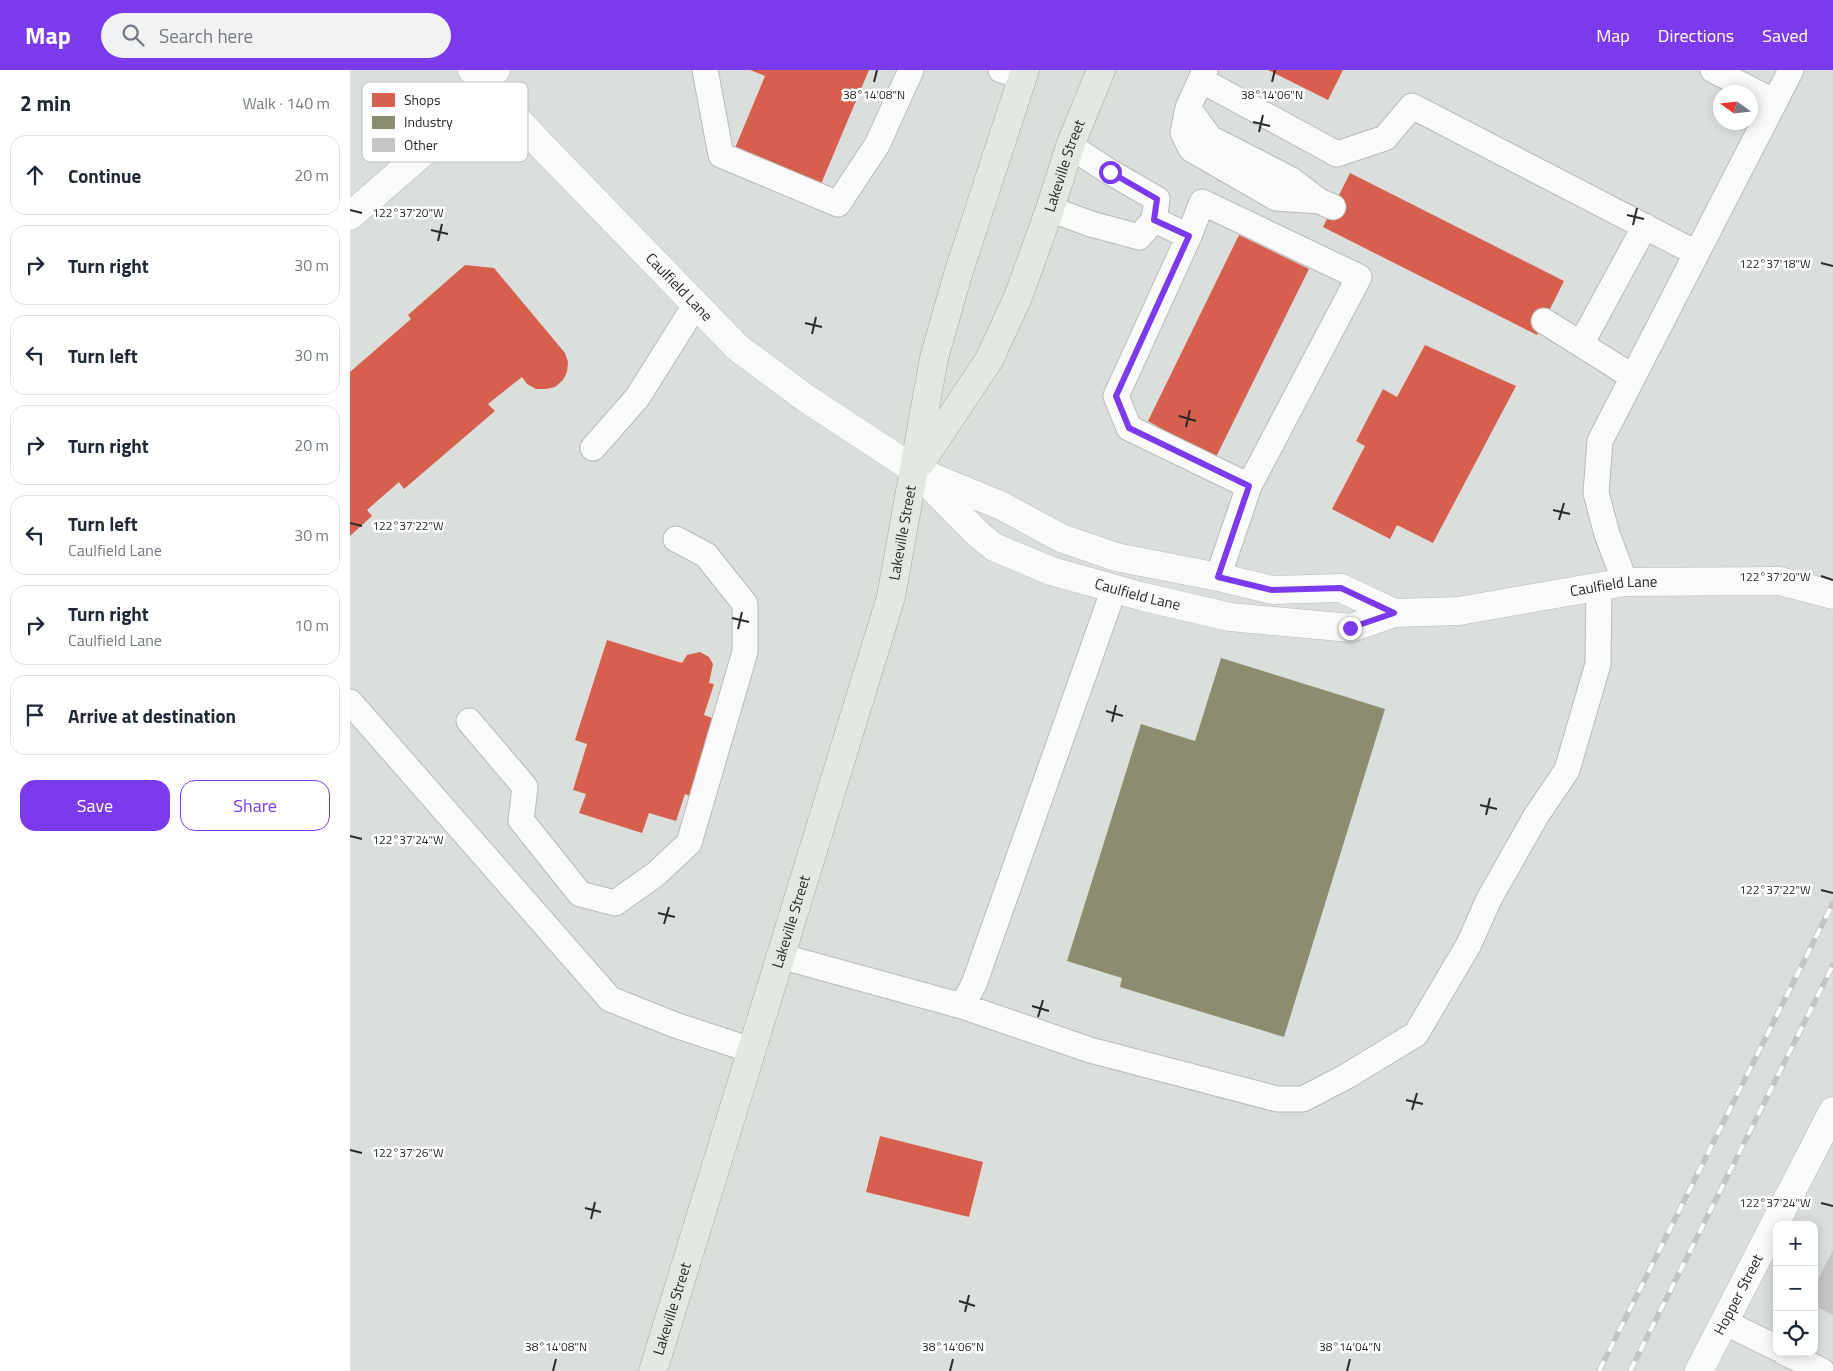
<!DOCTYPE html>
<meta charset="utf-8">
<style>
:root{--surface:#fff;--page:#f2f2f3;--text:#1f2937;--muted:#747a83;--line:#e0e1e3;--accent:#7c3aed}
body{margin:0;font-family:"Titillium Web",sans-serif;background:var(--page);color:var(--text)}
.controls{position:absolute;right:15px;bottom:15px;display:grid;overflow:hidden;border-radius:10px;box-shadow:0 2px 12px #0003}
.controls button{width:45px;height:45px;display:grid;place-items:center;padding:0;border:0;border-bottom:1px solid var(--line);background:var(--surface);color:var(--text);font:25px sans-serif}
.compass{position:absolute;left:1363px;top:15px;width:45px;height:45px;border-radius:50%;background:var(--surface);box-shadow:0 2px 12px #0003;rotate:284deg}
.stop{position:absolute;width:15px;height:15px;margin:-11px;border:4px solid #7c3aed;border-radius:50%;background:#fff}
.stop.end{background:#7c3aed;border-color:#fff;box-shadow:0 1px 5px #0008}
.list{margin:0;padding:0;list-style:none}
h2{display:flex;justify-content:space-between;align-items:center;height:65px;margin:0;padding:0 20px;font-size:21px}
h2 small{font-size:16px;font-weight:400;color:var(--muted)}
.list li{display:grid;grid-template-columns:32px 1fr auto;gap:15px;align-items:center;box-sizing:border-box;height:80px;margin:0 10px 10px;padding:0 10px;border:1px solid var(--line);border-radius:15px}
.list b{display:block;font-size:19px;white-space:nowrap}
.list p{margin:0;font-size:16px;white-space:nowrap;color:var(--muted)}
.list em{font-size:16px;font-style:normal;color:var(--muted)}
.actions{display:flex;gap:10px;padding:15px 20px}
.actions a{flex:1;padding:11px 0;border:1px solid var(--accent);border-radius:15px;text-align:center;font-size:18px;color:var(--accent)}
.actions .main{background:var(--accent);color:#fff}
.icon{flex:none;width:28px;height:28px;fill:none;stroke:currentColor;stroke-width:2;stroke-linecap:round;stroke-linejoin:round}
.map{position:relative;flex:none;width:1483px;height:1301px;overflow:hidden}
header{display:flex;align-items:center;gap:30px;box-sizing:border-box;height:70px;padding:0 25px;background:var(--accent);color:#fff}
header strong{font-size:24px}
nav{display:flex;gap:28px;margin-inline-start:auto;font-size:18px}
.search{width:350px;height:45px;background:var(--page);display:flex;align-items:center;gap:12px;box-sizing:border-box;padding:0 18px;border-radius:28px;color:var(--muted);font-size:19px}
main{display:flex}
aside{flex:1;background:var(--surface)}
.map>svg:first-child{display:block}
.shops{fill:#d6604d}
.industry{fill:#8c8c6e}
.building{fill:#c3c6c3}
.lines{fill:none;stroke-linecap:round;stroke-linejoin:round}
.lane-casing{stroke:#b8bbb8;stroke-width:27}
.street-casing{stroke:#b8bbb8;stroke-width:29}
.secondary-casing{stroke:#b8bbb8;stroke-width:29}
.primary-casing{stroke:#9da99c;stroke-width:29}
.lane{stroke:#fafafa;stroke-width:25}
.street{stroke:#fafafa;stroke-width:28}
.secondary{stroke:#fafafa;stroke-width:28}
.primary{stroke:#e3e8e2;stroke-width:28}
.rail-casing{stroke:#c3c5c3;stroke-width:5.5}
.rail{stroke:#fff;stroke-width:4;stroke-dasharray:11;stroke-linecap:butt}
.route{stroke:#7c3aed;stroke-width:6}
.ticks{fill:none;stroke:#282b27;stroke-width:2}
.labels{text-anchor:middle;stroke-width:5;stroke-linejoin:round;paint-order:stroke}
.street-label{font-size:15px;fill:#282b27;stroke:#fff}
.key{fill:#fff;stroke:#bebfbe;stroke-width:1}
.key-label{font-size:14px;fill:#282b27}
.ticks-label{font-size:12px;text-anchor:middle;fill:#282b27;stroke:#fff;stroke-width:5;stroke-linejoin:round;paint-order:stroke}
</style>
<header>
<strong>Map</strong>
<div class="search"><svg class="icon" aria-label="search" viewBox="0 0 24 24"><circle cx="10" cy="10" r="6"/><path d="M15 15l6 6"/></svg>Search here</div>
<nav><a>Map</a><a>Directions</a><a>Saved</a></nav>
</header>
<main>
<aside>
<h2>2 min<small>Walk · 140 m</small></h2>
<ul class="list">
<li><svg class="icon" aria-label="ahead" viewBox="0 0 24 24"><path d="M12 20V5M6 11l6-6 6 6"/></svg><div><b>Continue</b></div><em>20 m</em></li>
<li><svg class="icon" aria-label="right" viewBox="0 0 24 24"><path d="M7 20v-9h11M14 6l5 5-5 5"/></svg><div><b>Turn right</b></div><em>30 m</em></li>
<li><svg class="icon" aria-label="left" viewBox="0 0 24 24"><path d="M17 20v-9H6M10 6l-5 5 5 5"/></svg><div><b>Turn left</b></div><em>30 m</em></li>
<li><svg class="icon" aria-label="right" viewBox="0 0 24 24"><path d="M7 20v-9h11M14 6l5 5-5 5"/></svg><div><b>Turn right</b></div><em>20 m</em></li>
<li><svg class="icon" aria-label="left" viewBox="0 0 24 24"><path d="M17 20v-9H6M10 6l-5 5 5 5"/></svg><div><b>Turn left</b><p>Caulfield Lane</p></div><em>30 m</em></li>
<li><svg class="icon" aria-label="right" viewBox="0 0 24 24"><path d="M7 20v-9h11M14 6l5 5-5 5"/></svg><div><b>Turn right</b><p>Caulfield Lane</p></div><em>10 m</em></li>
<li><svg class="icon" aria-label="arrive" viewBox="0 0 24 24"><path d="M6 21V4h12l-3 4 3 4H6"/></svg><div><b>Arrive at destination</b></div></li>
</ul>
<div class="actions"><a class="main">Save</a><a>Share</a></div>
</aside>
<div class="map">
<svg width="1483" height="1301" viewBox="0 0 1483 1301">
<rect width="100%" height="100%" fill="#dbdfdb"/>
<path class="shops" d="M 400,0 L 519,0 L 471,114 L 385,78 L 415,6 Z
M 918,0 L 993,0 L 978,30 Z
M 1000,103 L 1214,211 L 1187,265 L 973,157 Z
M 889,165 L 959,199 L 865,389 L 798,351 Z
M 115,195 L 144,198 L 215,283 L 218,292 L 217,302 L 213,310 L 205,317 L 196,319 L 186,319 L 177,314 L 172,307 L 138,334 L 145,341 L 54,419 L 49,412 L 17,440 L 22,446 L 0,466 L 0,302 L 61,249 L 58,245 Z
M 1075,275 L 1166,316 L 1083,473 L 1047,455 L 1040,469 L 982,439 L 1015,376 L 1006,371 L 1033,319 L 1047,327 Z
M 257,570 L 332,593 L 337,585 L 350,582 L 359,587 L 363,594 L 359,613 L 364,614 L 354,645 L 365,649 L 340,726 L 335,724 L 326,751 L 299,743 L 292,763 L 229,743 L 236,724 L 223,720 L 237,674 L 225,670 Z
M 530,1066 L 633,1092 L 619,1147 L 516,1122 Z"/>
<path class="industry" d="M 871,588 L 1035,639 L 934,967 L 770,917 L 772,908 L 717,891 L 791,654 L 845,671 Z"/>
<path class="building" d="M 1483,1180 L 1483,1245 L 1464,1235 L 1464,1217 Z"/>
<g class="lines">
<defs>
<path id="lane" d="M 355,0 L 371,85 L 488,134 L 527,75 L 561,0
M 651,0 L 672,7
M 855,0 L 838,38 L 833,63 L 841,79 L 926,128 L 969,131 L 983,137
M 1363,0 L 1425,32
M 851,10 L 987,84 L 1035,68 L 1062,36 L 1346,183
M 838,38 L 860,68 L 940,109 L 969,131
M 700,139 L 741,154 L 789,167 L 804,150 L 807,129 L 760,102 L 720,76
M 804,150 L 839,166 L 766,326 L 779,358 L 899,416
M 839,166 L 852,132 L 1009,207 L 899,416 L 868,507
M 1194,251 L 1283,307
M 1231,274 L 1295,156
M 243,378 L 287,328 L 346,234
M 1275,512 L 1257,464 L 1246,423 L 1250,371 L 1441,0
M 0,632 L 260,929 L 325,955 L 401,980
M 119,651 L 175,717 L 171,750 L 230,824 L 265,833 L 306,804 L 339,773 L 395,582 L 395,534 L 356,485 L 326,469
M 430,886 L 612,936 L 740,980 L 927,1029 L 953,1029 L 997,1006 L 1066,964 L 1119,874 L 1139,829 L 1186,746 L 1217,700 L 1248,594 L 1249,516
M 612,936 L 624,914 L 764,519
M 1374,1252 L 1427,1278
M 1434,1282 L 1472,1301"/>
<g id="street">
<path d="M 134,13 L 146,0"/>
<path id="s1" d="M 565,400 L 628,464 L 644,477 L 701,501 L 794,527 L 880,547 L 1001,558 L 1044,543 L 1109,541 L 1275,512 L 1430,511 L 1483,525"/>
<path d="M 577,405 L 652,436 L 711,468 L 766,487 L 868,507 L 922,520 L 991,518 L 1044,543"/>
<path id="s2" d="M 1349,1301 L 1483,1041"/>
</g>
<g id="secondary">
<path id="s3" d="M 122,0 L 189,73 L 388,278 L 457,329 L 565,400"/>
<path d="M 0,146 L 85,72 L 134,13"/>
</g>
<g id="primary">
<path id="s4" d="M 571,392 L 639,290 L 668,227 L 700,139 L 720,76 L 751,0"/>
<path id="s5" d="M 303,1301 L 541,527 L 584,288 L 608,204 L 675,0"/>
</g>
</defs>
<use href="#lane" class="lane-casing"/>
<use href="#street" class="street-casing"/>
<use href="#secondary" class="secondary-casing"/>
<use href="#primary" class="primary-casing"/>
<use href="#lane" class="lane"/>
<use href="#street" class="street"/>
<use href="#secondary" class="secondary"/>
<use href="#primary" class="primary"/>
<defs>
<path id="rail" d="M 1249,1301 L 1483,833
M 1280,1301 L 1483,895"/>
</defs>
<use href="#rail" class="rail-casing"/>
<use href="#rail" class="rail"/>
</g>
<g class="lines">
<path class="route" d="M 760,102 L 807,129 L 804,150 L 839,166 L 766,326 L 779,358 L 899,416 L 868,507 L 922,520 L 991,518 L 1044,543 L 1000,558"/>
</g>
<path class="ticks" d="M 524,12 L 527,0M 922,12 L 925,0M 903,52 L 920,56M 909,62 L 913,45M 0,140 L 12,143M 1277,145 L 1294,149M 1283,155 L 1287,138M 81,160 L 98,164M 88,171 L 92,154M 1471,193 L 1483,196M 455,253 L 472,257M 462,264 L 466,247M 829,346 L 846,351M 836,357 L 840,340M 1203,440 L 1220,444M 1209,450 L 1214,433M 0,453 L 12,456M 1471,506 L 1483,510M 382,548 L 399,552M 388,559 L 392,542M 756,641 L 773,646M 762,652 L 766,635M 1130,735 L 1147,739M 1136,745 L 1140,728M 0,766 L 12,769M 1471,820 L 1483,823M 308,843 L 325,847M 314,854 L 319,837M 682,936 L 699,941M 688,947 L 693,930M 1056,1030 L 1073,1034M 1062,1040 L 1067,1023M 0,1080 L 12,1083M 1471,1133 L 1483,1136M 235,1138 L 251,1142M 241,1149 L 245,1132M 609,1231 L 625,1236M 615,1242 L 619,1225M 203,1301 L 206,1289M 600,1301 L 603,1289M 997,1301 L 1000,1289"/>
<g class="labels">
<g class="street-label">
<text dy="5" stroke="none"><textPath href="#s4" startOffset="331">Lakeville Street</textPath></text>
<text dy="5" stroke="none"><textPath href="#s3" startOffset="300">Caulfield Lane</textPath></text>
<text dy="5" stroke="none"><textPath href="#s5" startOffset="875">Lakeville Street</textPath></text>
<text dy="5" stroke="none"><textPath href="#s1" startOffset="746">Caulfield Lane</textPath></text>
<text dy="5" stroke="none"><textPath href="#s1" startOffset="262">Caulfield Lane</textPath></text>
<text dy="5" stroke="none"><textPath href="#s5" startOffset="470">Lakeville Street</textPath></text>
<text dy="5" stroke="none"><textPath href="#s2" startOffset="86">Hopper Street</textPath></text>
<text dy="5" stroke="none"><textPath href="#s5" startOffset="65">Lakeville Street</textPath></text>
</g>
</g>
<rect x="12" y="12" width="166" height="80" rx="8" class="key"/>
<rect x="22" y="23" width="23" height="14" fill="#d6604d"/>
<rect x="22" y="46" width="23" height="13" fill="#8c8c6e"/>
<rect x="22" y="68" width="23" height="14" fill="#c3c6c3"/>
<g class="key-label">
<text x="54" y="35">Shops</text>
<text x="54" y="57">Industry</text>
<text x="54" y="80">Other</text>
</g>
<g class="ticks-label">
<text x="524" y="29">38°14'08"N</text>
<text x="922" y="29">38°14'06"N</text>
<text x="58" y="147">122°37'20"W</text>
<text x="1425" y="198">122°37'18"W</text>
<text x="58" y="460">122°37'22"W</text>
<text x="1425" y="511">122°37'20"W</text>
<text x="58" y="774">122°37'24"W</text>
<text x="1425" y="824">122°37'22"W</text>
<text x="58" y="1087">122°37'26"W</text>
<text x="1425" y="1137">122°37'24"W</text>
<text x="206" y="1281">38°14'08"N</text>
<text x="603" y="1281">38°14'06"N</text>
<text x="1000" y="1281">38°14'04"N</text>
</g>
</svg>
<div class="controls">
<button>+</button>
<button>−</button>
<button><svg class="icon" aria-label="locate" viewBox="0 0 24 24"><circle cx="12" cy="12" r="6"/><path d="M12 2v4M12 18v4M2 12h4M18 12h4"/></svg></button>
</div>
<svg class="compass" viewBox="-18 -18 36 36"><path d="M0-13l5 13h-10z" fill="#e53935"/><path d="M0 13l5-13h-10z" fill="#747a83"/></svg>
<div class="stop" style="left:760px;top:102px"></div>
<div class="stop end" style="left:1000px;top:558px"></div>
</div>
</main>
